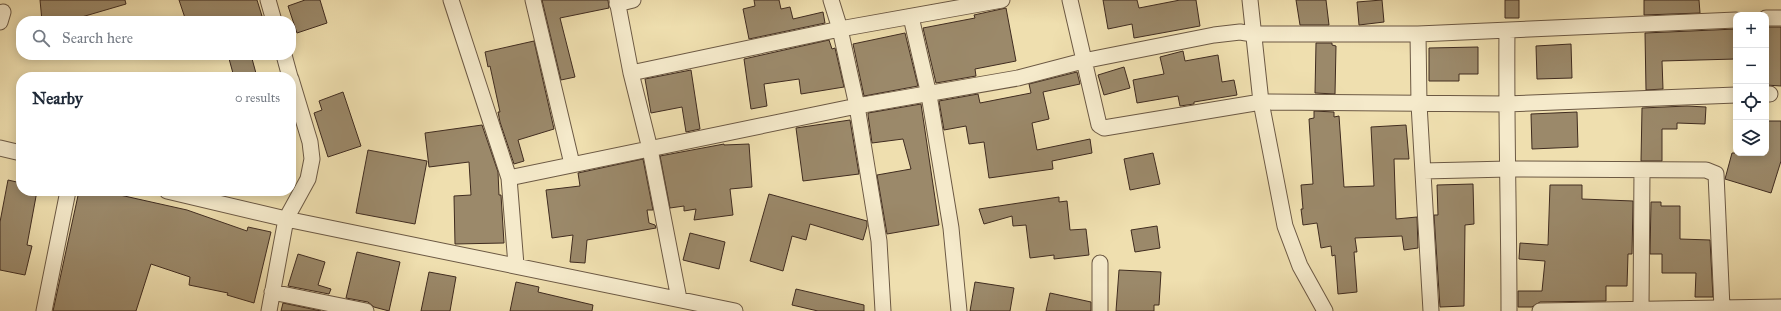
<!DOCTYPE html>
<meta charset="utf-8">
<style>
:root{--surface:#fff;--page:#f2f2f3;--text:#1f2937;--muted:#747a83;--line:#e0e1e3}
body{margin:0;font-family:"IM FELL Great Primer",serif;background:var(--page);color:var(--text)}
.controls{position:absolute;right:12px;top:12px;display:grid;overflow:hidden;border-radius:8px;box-shadow:0 2px 10px #0003}
.controls button{width:36px;height:36px;display:grid;place-items:center;padding:0;border:0;border-bottom:1px solid var(--line);background:var(--surface);color:var(--text);font:20px sans-serif}
.list{margin:0;padding:0;list-style:none}
h2{display:flex;justify-content:space-between;align-items:center;height:52px;margin:0;padding:0 16px;font-size:17px}
h2 small{font-size:13px;font-weight:400;color:var(--muted)}
.icon{flex:none;width:22px;height:22px;fill:none;stroke:currentColor;stroke-width:2;stroke-linecap:round;stroke-linejoin:round}
.map{position:relative;flex:none;width:1781px;height:311px;overflow:hidden}
.search{position:absolute;background:var(--surface);box-shadow:0 2px 10px #0003;left:16px;top:16px;width:280px;height:44px;display:flex;align-items:center;gap:10px;box-sizing:border-box;padding:0 14px;border-radius:16px;color:var(--muted);font-size:15px}
.panel{position:absolute;background:var(--surface);box-shadow:0 2px 10px #0003;left:16px;top:72px;width:280px;height:124px;border-radius:16px}
.map>svg:first-child{display:block}
.building{fill:#9b896a;stroke:#402c20}
.lines{fill:none;stroke-linecap:round;stroke-linejoin:round}
.street-casing{stroke:#6c5944;stroke-width:17}
.street{stroke:#f5eacb;stroke-width:15}
</style>
<div class="map">
<svg width="1781" height="311" viewBox="0 0 1781 311">
<rect width="100%" height="100%" fill="#efdfaf"/>
<filter id="stains"><feTurbulence type="fractalNoise" baseFrequency=".005" numOctaves="4"/><feColorMatrix values="0 0 0 0 .2 0 0 0 0 .09 0 0 0 0 .02 0 0 0 .5 -.17"/></filter>
<radialGradient id="worn" r=".72"><stop offset=".6" stop-color="#630" stop-opacity="0"/><stop offset="1" stop-color="#630" stop-opacity=".3"/></radialGradient>
<path class="building" d="M 40,0 L 125,0 L 126,4 L 68,21 L 42,21 Z
M 179,0 L 257,0 L 262,16 L 248,21 L 186,21 Z
M 305,0 L 320,0 L 327,23 L 297,33 L 288,6 Z
M 542,0 L 608,0 L 609,8 L 560,18 L 575,77 L 561,80 Z
M 754,0 L 779,0 L 781,9 L 790,7 L 793,19 L 823,12 L 825,23 L 749,39 L 743,9 L 755,6 Z
M 1103,0 L 1137,0 L 1139,8 L 1180,0 L 1196,0 L 1200,26 L 1134,38 L 1132,24 L 1108,29 Z
M 1296,0 L 1326,0 L 1329,25 L 1300,25 Z
M 1382,0 L 1384,22 L 1359,25 L 1357,2 Z
M 1505,0 L 1519,0 L 1519,18 L 1505,18 Z
M 1644,0 L 1699,0 L 1700,13 L 1644,15 Z
M 1006,8 L 1016,61 L 975,69 L 976,76 L 936,83 L 923,28 L 975,18 L 974,15 Z
M 1766,27 L 1781,27 L 1781,86 L 1766,85 Z
M 1736,29 L 1736,59 L 1662,61 L 1663,89 L 1646,90 L 1645,33 Z
M 905,33 L 918,86 L 864,96 L 853,44 Z
M 829,40 L 832,49 L 835,48 L 844,87 L 801,94 L 799,79 L 764,84 L 767,106 L 751,109 L 744,59 Z
M 534,41 L 554,129 L 518,140 L 524,161 L 514,164 L 500,122 L 498,112 L 500,112 L 490,66 L 488,67 L 485,52 Z
M 1316,43 L 1332,43 L 1332,45 L 1336,46 L 1335,94 L 1315,93 Z
M 1571,44 L 1572,78 L 1537,79 L 1536,46 Z
M 1478,47 L 1478,74 L 1459,74 L 1459,81 L 1429,81 L 1429,48 Z
M 1183,51 L 1185,61 L 1218,55 L 1222,82 L 1234,80 L 1237,95 L 1194,102 L 1194,104 L 1180,106 L 1178,96 L 1137,103 L 1133,80 L 1164,74 L 1160,57 Z
M 228,55 L 251,55 L 257,77 L 234,77 Z
M 1124,67 L 1130,88 L 1104,95 L 1098,75 Z
M 691,70 L 700,129 L 686,132 L 682,107 L 651,113 L 645,79 Z
M 1077,72 L 1080,84 L 1043,92 L 1049,119 L 1032,123 L 1037,150 L 1090,139 L 1092,153 L 1052,161 L 1053,169 L 989,178 L 984,142 L 969,144 L 966,126 L 944,130 L 939,101 L 978,94 L 980,103 L 1031,93 L 1029,84 Z
M 343,92 L 361,146 L 328,157 L 314,113 L 322,110 L 319,101 Z
M 921,104 L 939,225 L 887,234 L 877,175 L 911,169 L 903,139 L 872,143 L 868,115 L 868,113 Z
M 1687,106 L 1706,107 L 1705,124 L 1677,123 L 1677,129 L 1662,129 L 1662,161 L 1641,161 L 1642,108 Z
M 1314,111 L 1334,112 L 1334,117 L 1339,116 L 1344,187 L 1374,186 L 1371,127 L 1406,125 L 1409,159 L 1394,159 L 1396,219 L 1417,217 L 1418,248 L 1404,250 L 1402,236 L 1355,238 L 1357,252 L 1354,252 L 1357,292 L 1338,294 L 1335,255 L 1332,256 L 1331,246 L 1321,248 L 1317,223 L 1303,225 L 1301,209 L 1303,209 L 1301,185 L 1313,184 L 1309,119 L 1314,118 Z
M 1577,112 L 1578,147 L 1532,149 L 1531,114 Z
M 850,120 L 859,174 L 803,181 L 796,128 Z
M 1766,121 L 1781,121 L 1781,161 L 1771,193 L 1725,179 L 1732,153 L 1766,153 Z
M 482,125 L 498,172 L 499,195 L 501,195 L 504,243 L 455,244 L 454,196 L 471,195 L 469,162 L 429,167 L 425,133 Z
M 724,144 L 724,145 L 749,144 L 752,187 L 730,189 L 733,215 L 694,220 L 696,209 L 684,211 L 684,206 L 670,208 L 660,156 Z
M 368,150 L 427,161 L 415,224 L 356,213 Z
M 1153,153 L 1160,184 L 1130,190 L 1124,159 Z
M 643,159 L 653,210 L 647,210 L 649,223 L 655,225 L 656,228 L 587,240 L 585,263 L 570,262 L 573,235 L 552,238 L 546,190 L 580,186 L 578,173 Z
M 8,180 L 21,183 L 21,191 L 37,191 L 27,245 L 32,246 L 25,275 L 0,270 L 0,222 Z
M 1473,184 L 1474,224 L 1465,225 L 1464,306 L 1440,307 L 1434,215 L 1438,215 L 1437,185 Z
M 1550,185 L 1582,185 L 1582,199 L 1633,201 L 1632,254 L 1628,254 L 1627,286 L 1606,286 L 1606,301 L 1540,302 L 1532,307 L 1518,307 L 1518,291 L 1542,291 L 1545,261 L 1519,259 L 1520,243 L 1548,245 Z
M 79,191 L 102,191 L 187,210 L 247,231 L 248,227 L 271,232 L 254,303 L 227,295 L 228,293 L 189,285 L 190,277 L 151,264 L 136,311 L 53,311 Z
M 769,194 L 867,221 L 867,226 L 863,240 L 810,224 L 806,240 L 792,236 L 783,271 L 750,261 Z
M 1059,197 L 1059,202 L 1067,201 L 1070,230 L 1086,229 L 1089,255 L 1054,259 L 1054,255 L 1030,258 L 1026,225 L 1013,226 L 1012,216 L 984,224 L 979,209 Z
M 1651,202 L 1661,202 L 1661,206 L 1680,206 L 1680,239 L 1710,240 L 1713,297 L 1695,297 L 1696,273 L 1662,273 L 1662,254 L 1650,254 Z
M 1157,226 L 1160,248 L 1135,252 L 1131,230 Z
M 690,233 L 725,242 L 719,269 L 683,260 Z
M 357,252 L 400,262 L 389,311 L 374,307 L 368,302 L 346,298 Z
M 298,254 L 325,262 L 318,285 L 331,289 L 329,294 L 288,286 Z
M 1119,270 L 1161,272 L 1159,305 L 1154,305 L 1154,311 L 1116,311 Z
M 429,272 L 456,277 L 450,311 L 421,311 Z
M 516,282 L 539,287 L 538,292 L 593,305 L 592,311 L 510,311 Z
M 975,282 L 1014,288 L 1010,311 L 970,311 Z
M 796,289 L 864,305 L 864,311 L 818,311 L 792,305 Z
M 1050,293 L 1091,302 L 1091,311 L 1046,311 Z
M 283,303 L 321,311 L 281,311 Z"/>
<g class="lines">
<defs>
<path id="street" d="M 268,0 L 274,21
M 451,0 L 509,178 L 516,265
M 533,0 L 572,164
M 617,0 L 631,73 L 650,149 L 679,299
M 831,0 L 840,29 L 857,106 L 879,241 L 883,311
M 1070,0 L 1099,125 L 1104,128 L 1261,102 L 1506,104 L 1736,95
M 1250,0 L 1261,102 L 1285,226 L 1300,266 L 1325,311
M 617,4 L 633,0
M 911,17 L 929,95 L 951,228 L 959,311
M 1766,18 L 1781,18
M 0,22 L 3,12
M 1507,31 C 1506,124 1509,218 1509,311
M 1418,34 L 1419,104 L 1431,311
M 284,55 L 290,77
M 631,73 L 840,29 L 1002,0
M 1766,94 L 1770,94
M 0,148 L 21,153
M 1423,171 L 1509,169 L 1706,170 L 1716,174 L 1722,308
M 509,178 L 857,106 L 1018,78 L 1083,61 L 1214,35 L 1240,32 L 1253,34 L 1418,34 L 1736,20
M 167,191 L 286,219 L 735,311
M 1100,263 L 1100,311
M 272,292 L 366,311
M 1641,309 L 1642,170
M 44,311 L 68,191
M 269,311 L 286,219 L 308,179 L 312,159 L 310,142 L 291,79
M 1540,311 L 1781,307"/>
</defs>
<use href="#street" class="street-casing"/>
<use href="#street" class="street"/>
</g>
<rect width="100%" height="100%" filter="url(#stains)"/>
<rect width="100%" height="100%" fill="url(#worn)"/>
</svg>
<div class="controls">
<button>+</button>
<button>−</button>
<button><svg class="icon" aria-label="locate" viewBox="0 0 24 24"><circle cx="12" cy="12" r="6"/><path d="M12 2v4M12 18v4M2 12h4M18 12h4"/></svg></button>
<button><svg class="icon" aria-label="layers" viewBox="0 0 24 24"><path d="M12 4l9 5-9 5-9-5zM3 14l9 5 9-5"/></svg></button>
</div>
<div class="search"><svg class="icon" aria-label="search" viewBox="0 0 24 24"><circle cx="10" cy="10" r="6"/><path d="M15 15l6 6"/></svg>Search here</div>
<section class="panel">
<h2>Nearby<small>0 results</small></h2>
<ul class="list">
</ul>
</section>
</div>
